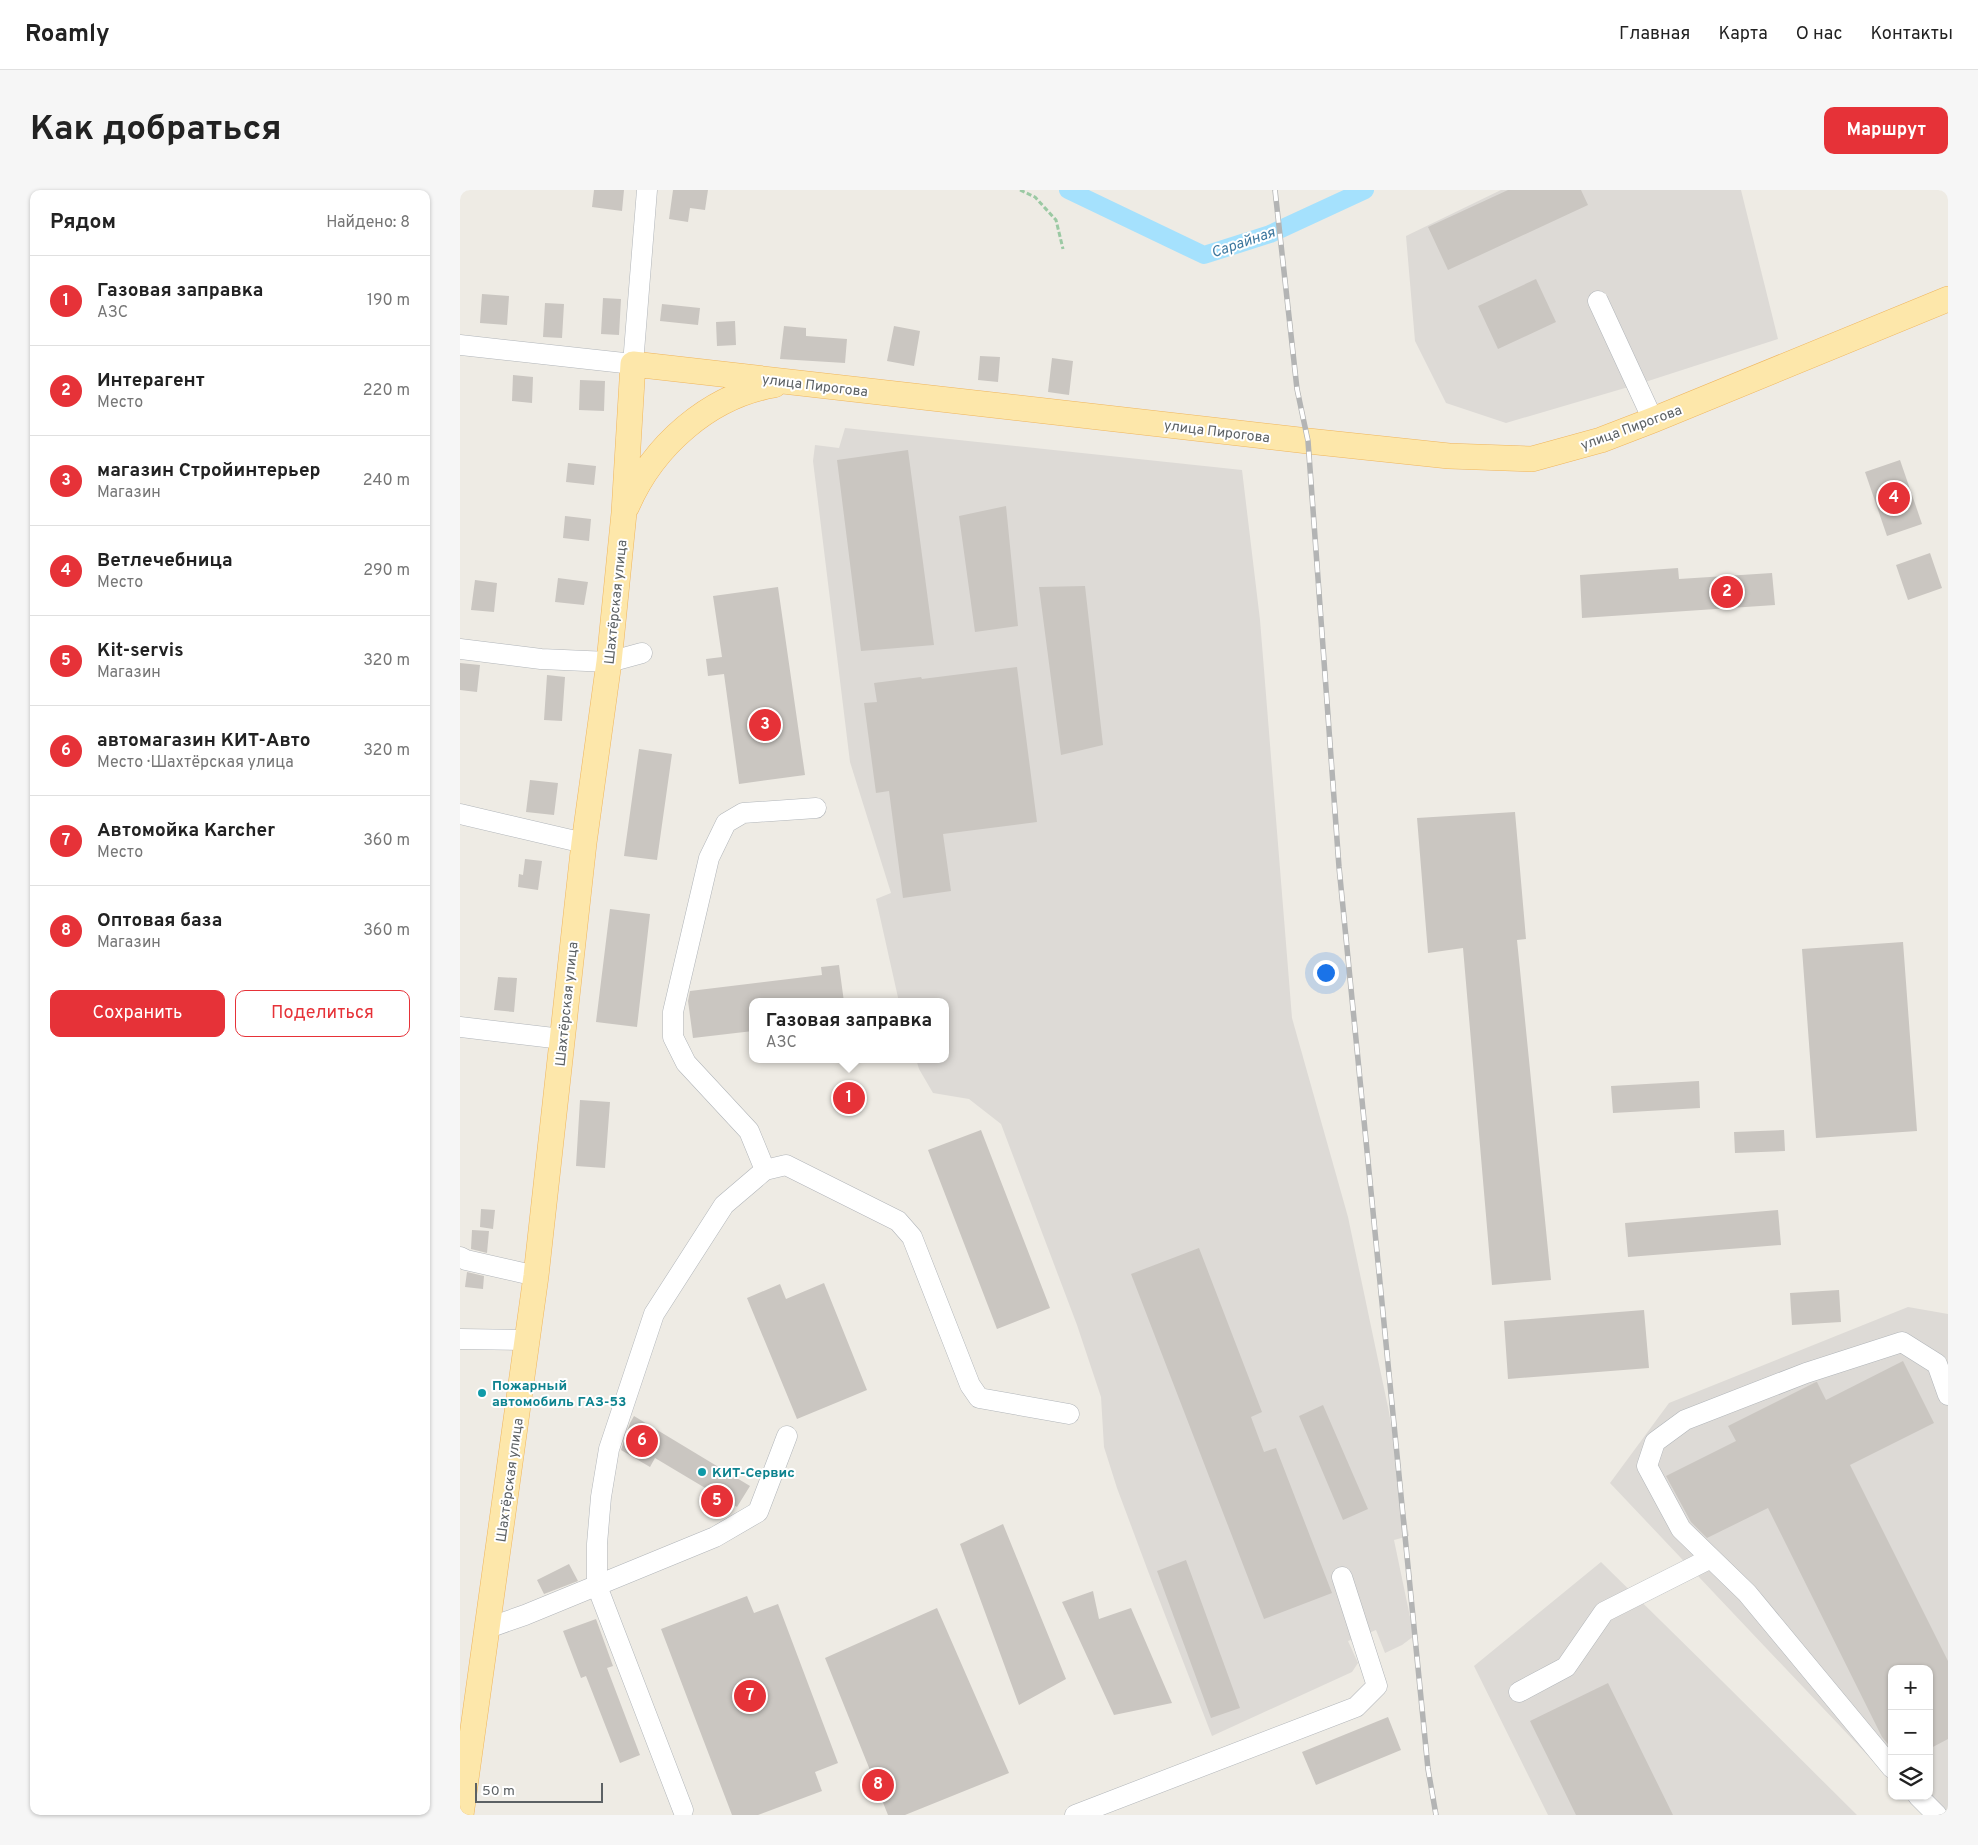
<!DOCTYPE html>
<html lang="ru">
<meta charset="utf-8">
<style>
:root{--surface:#fff;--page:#f6f6f6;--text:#222;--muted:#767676;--line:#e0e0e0;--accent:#e63238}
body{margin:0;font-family:Overpass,sans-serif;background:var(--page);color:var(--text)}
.controls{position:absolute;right:15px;bottom:15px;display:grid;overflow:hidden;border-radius:10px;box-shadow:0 1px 4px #0004}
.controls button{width:45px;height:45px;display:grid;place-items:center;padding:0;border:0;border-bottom:1px solid var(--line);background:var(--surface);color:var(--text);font:25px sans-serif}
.scale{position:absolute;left:15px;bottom:12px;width:128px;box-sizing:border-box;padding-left:5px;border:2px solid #5c6164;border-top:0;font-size:14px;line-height:18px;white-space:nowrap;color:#5c6164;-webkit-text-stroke:4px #fff;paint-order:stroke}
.you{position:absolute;left:865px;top:782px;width:18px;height:18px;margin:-12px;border:4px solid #fff;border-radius:50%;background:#1a73e8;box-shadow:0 0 0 8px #1a73e833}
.badge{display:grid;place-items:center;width:32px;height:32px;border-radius:50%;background:var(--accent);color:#fff;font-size:16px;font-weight:700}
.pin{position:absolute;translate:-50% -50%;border:2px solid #fff;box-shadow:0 1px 5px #0006}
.popup{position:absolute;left:289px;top:808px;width:200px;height:65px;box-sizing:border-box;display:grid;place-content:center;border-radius:10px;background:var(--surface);filter:drop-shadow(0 1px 4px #0005);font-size:16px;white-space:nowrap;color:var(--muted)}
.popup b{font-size:19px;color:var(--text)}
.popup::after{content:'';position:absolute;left:50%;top:100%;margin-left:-10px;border:10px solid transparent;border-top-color:var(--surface)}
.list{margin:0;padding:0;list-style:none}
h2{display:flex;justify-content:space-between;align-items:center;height:65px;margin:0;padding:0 20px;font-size:21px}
h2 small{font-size:16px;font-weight:400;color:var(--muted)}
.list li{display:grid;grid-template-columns:32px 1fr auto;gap:15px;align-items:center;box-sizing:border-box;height:90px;padding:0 20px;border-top:1px solid var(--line)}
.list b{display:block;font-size:19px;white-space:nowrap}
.list p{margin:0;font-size:16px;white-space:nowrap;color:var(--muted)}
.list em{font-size:16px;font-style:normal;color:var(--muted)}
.actions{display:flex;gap:10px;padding:15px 20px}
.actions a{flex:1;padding:11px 0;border:1px solid var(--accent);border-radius:10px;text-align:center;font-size:18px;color:var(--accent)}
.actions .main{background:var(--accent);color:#fff}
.icon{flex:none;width:28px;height:28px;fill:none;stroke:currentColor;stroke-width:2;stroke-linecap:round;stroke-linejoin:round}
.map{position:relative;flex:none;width:1488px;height:1625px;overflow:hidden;border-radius:10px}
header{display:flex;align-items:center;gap:30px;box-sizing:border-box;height:70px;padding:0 25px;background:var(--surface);border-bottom:1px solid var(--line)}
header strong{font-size:24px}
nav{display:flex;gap:28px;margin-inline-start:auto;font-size:18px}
.intro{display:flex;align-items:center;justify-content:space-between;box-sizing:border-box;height:120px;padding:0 30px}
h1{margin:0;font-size:35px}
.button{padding:12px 22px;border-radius:10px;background:var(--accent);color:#fff;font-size:18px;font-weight:700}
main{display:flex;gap:30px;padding:0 30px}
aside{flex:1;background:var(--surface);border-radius:10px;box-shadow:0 1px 4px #0004}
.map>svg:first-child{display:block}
.industrial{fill:#dddad6}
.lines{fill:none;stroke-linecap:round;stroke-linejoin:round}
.canal{stroke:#a5e1fd;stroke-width:18}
.building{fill:#cac6c1}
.minor-casing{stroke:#b1b5b9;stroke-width:21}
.major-casing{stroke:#efb55d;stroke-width:26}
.path{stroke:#9bc9a3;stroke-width:3;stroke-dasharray:5 2.5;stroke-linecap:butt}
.minor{stroke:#fff;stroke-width:20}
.major{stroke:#fde7aa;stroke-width:25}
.rail-casing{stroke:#b3b4b4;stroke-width:5.5}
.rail{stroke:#fff;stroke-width:4;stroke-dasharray:11;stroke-linecap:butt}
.culture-dot{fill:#0f9aa8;stroke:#fff;stroke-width:2}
.labels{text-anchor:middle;stroke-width:4;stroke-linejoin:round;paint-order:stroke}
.street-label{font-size:14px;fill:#5c6164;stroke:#fff}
.culture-label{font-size:14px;font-weight:bold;fill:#0d838f;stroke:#fff;text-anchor:start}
.water-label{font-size:15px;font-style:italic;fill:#3c779e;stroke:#fff}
</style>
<header>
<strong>Roamly</strong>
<nav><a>Главная</a><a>Карта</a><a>О нас</a><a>Контакты</a></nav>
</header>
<div class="intro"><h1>Как добраться</h1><a class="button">Маршрут</a></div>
<main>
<aside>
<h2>Рядом<small>Найдено: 8</small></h2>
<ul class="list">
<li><span class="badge">1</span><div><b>Газовая заправка</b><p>АЗС</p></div><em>190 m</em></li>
<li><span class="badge">2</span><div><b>Интерагент</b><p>Место</p></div><em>220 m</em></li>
<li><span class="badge">3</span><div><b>магазин Стройинтерьер</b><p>Магазин</p></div><em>240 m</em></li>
<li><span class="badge">4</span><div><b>Ветлечебница</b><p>Место</p></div><em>290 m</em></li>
<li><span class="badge">5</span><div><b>Kit-servis</b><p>Магазин</p></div><em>320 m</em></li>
<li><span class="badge">6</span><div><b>автомагазин КИТ-Авто</b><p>Место · Шахтёрская улица</p></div><em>320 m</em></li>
<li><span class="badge">7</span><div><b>Автомойка Karcher</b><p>Место</p></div><em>360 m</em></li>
<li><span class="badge">8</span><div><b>Оптовая база</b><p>Магазин</p></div><em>360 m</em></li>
</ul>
<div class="actions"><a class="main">Сохранить</a><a>Поделиться</a></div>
</aside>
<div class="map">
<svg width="1488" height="1625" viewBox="0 0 1488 1625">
<rect width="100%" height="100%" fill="#eeebe4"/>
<path class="industrial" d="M 1041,0 L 1281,0 L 1318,149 L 1182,193 L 1046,233 L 986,213 L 955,151 L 946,46 Z
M 385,238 L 782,280 L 800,430 L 832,828 L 888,1027 L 929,1222 L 949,1346 L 934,1350 L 954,1446 L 942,1455 L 925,1463 L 916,1440 L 888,1451 L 898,1473 L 892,1482 L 752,1546 L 688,1381 L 657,1298 L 644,1257 L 641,1207 L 617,1135 L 541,934 L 509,909 L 473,903 L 459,879 L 456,869 L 485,869 L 485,812 L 439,812 L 416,709 L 431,703 L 390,572 L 353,271 L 355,255 L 379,258 Z
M 1448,1117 L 1488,1124 L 1488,1625 L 1464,1625 L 1447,1606 L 1469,1606 L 1469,1479 L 1432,1479 L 1432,1591 L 1150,1293 L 1209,1213 Z
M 1141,1372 L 1261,1490 L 1397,1625 L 1088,1625 L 1014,1476 Z"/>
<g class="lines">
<path class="canal" d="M 608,0 L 744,65 L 810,44 L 905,0"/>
</g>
<path class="building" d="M 134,0 L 164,0 L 162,21 L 132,17 Z
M 213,0 L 248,0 L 245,20 L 230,18 L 228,32 L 209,29 Z
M 1048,0 L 1121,0 L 1128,15 L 988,80 L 968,37 Z
M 1076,89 L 1096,132 L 1038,159 L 1018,116 Z
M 22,104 L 49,106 L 47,135 L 20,133 Z
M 143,108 L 161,109 L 159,145 L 141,144 Z
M 85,113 L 104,114 L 102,148 L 83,147 Z
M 202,114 L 240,118 L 238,135 L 200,131 Z
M 275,131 L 276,155 L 257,156 L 256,132 Z
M 324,136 L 346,138 L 346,146 L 387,149 L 385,173 L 320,169 Z
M 434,136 L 460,141 L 454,176 L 427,171 Z
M 520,166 L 540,167 L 538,192 L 518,190 Z
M 592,168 L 613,171 L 609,205 L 588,202 Z
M 53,185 L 73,187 L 72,213 L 52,211 Z
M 120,190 L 145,191 L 144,221 L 119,220 Z
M 448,260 L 474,455 L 401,461 L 377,270 Z
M 1440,270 L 1462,334 L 1427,346 L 1405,282 Z
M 108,273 L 136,276 L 134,295 L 106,292 Z
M 546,316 L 558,436 L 515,442 L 499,326 Z
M 105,326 L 131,329 L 129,351 L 103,348 Z
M 1470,363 L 1482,398 L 1448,410 L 1436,375 Z
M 1218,378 L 1219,389 L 1312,383 L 1315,415 L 1122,428 L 1120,385 Z
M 98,388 L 128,392 L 124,415 L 95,412 Z
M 15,390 L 37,393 L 34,422 L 11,420 Z
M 625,396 L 643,555 L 601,565 L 579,397 Z
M 318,397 L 345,585 L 279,594 L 264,484 L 248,486 L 246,469 L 262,467 L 253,406 Z
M 0,473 L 20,475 L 17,502 L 0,500 Z
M 557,477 L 577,632 L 483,644 L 491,701 L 443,708 L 429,601 L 416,603 L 404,513 L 417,512 L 414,493 L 461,487 L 462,489 Z
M 87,485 L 105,487 L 102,531 L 84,530 Z
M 179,559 L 212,564 L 197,670 L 164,666 Z
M 70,590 L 98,593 L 94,625 L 66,622 Z
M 1055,622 L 1066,749 L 1057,750 L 1091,1090 L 1032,1095 L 1003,758 L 968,763 L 957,628 Z
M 65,669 L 82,671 L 78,700 L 58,697 L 59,684 L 63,685 Z
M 150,719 L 190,724 L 177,837 L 136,832 Z
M 1443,752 L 1457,941 L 1356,948 L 1342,759 Z
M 379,775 L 384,812 L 293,812 L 293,841 L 233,848 L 228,811 L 230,801 L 362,785 L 361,777 Z
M 38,787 L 57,788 L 54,822 L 34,820 Z
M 1239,891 L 1240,918 L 1153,923 L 1151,896 Z
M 120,910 L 150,912 L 145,978 L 116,976 Z
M 521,940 L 590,1118 L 537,1139 L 468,960 Z
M 1324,940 L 1325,961 L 1275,963 L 1274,942 Z
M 21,1019 L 35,1020 L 33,1039 L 20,1037 Z
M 1318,1020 L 1321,1055 L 1168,1067 L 1165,1033 Z
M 12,1040 L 29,1041 L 27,1063 L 11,1059 Z
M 739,1058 L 802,1222 L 791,1227 L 804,1262 L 816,1258 L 872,1403 L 804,1429 L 671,1084 Z
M 7,1082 L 24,1086 L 23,1099 L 5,1097 Z
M 364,1093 L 407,1200 L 337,1229 L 287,1108 L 320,1094 L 326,1109 Z
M 1379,1100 L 1381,1132 L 1332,1135 L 1330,1103 Z
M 1184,1120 L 1189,1178 L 1048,1189 L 1044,1131 Z
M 1443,1171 L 1474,1233 L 1390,1275 L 1488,1471 L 1488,1549 L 1469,1559 L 1469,1479 L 1432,1479 L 1432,1559 L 1422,1547 L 1308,1318 L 1247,1348 L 1231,1332 L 1206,1286 L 1276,1251 L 1268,1236 L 1356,1192 L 1357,1192 L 1366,1210 Z
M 863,1215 L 908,1319 L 883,1330 L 839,1226 Z
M 174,1226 L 290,1296 L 277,1317 L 195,1268 L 190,1277 L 161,1260 L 170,1233 Z
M 543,1334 L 606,1489 L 559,1515 L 500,1354 Z
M 726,1370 L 780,1518 L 751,1528 L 697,1381 Z
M 109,1374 L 118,1391 L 84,1404 L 77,1390 Z
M 633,1401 L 639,1429 L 671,1418 L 712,1513 L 654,1525 L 602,1412 Z
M 287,1406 L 294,1423 L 318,1414 L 378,1573 L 355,1582 L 362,1601 L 298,1625 L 272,1625 L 201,1439 Z
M 477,1418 L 549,1583 L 445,1625 L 428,1625 L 365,1468 Z
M 136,1429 L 153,1476 L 147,1478 L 180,1565 L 160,1573 L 126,1486 L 121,1488 L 103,1441 Z
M 1148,1493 L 1213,1625 L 1116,1625 L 1070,1531 Z
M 928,1527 L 941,1560 L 856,1595 L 842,1562 Z"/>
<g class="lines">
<defs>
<path id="minor" d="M 1138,111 L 1193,230
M 0,155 L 173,174 L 187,0
M 0,459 L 81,469 L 149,472 L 182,463
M 0,624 L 124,653
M 0,837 L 102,849
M 305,980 L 289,941 L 226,873 L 213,847 L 213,822 L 249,668 L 266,633 L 283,623 L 356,618
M 0,1067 L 6,1070 L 76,1086
M 0,1149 L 68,1150
M 28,1438 L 65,1425 L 255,1347 L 298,1322 L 327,1246
M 1059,1502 L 1106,1477 L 1144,1422 L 1251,1368
M 1432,1578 L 1287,1403 L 1221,1339 L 1187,1276 L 1195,1252 L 1225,1230 L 1346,1183 L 1442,1152 L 1477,1174 L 1488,1205
M 1458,1606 L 1477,1625
M 223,1620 L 137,1396 L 137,1354 L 141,1307 L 149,1259 L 194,1124 L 264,1015 L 305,980 L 326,975 L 438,1031 L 452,1047 L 510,1195 L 519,1208 L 609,1224
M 615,1625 L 896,1517 L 917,1496 L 882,1387"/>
<path id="major" d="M 167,316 C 193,256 249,206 314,195
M 1,1625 L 76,1086 L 124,653 L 149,472 L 164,323 L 173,174 L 848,251 L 989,266 L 1072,269 L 1141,250 L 1193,230 L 1488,109"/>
</defs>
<use href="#minor" class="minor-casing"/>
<use href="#major" class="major-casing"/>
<path class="path" d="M 560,0 L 575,7 L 596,30 L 603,59"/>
<use href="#minor" class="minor"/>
<use href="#major" class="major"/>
<defs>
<path id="rail" d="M 815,0 L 837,199 L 848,251 L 879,677 L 968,1579 L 976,1625"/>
</defs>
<use href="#rail" class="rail-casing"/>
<use href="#rail" class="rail"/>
</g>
<g class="culture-dot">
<circle cx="22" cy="1203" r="5"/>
<circle cx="242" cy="1282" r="5"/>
</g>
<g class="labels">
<g class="street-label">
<text transform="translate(355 195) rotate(7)" y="5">улица Пирогова</text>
<text transform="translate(1171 237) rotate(-20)" y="5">улица Пирогова</text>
<text transform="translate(757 241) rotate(7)" y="5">улица Пирогова</text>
<text transform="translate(155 412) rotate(-84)" y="5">Шахтёрская улица</text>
<text transform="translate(106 814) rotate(-84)" y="5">Шахтёрская улица</text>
<text transform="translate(49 1290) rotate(-82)" y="5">Шахтёрская улица</text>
</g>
<g class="culture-label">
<text x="32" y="1200">Пожарный<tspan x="32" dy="16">автомобиль ГАЗ-53</tspan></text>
<text x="252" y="1287">КИТ-Сервис</text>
</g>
<g class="water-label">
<text transform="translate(783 52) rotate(-19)" y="5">Сарайная</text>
</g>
</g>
</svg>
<div class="controls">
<button>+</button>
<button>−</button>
<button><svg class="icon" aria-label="layers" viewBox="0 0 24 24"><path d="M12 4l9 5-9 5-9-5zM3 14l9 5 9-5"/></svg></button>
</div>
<div class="scale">50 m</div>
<div class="you"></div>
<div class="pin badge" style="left:389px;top:908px">1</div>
<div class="popup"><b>Газовая заправка</b>АЗС</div>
<div class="pin badge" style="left:1267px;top:402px">2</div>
<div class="pin badge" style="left:305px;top:535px">3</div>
<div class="pin badge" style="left:1434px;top:308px">4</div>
<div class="pin badge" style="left:257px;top:1311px">5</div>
<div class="pin badge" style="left:182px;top:1251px">6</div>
<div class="pin badge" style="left:290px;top:1506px">7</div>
<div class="pin badge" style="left:418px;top:1595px">8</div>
</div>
</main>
